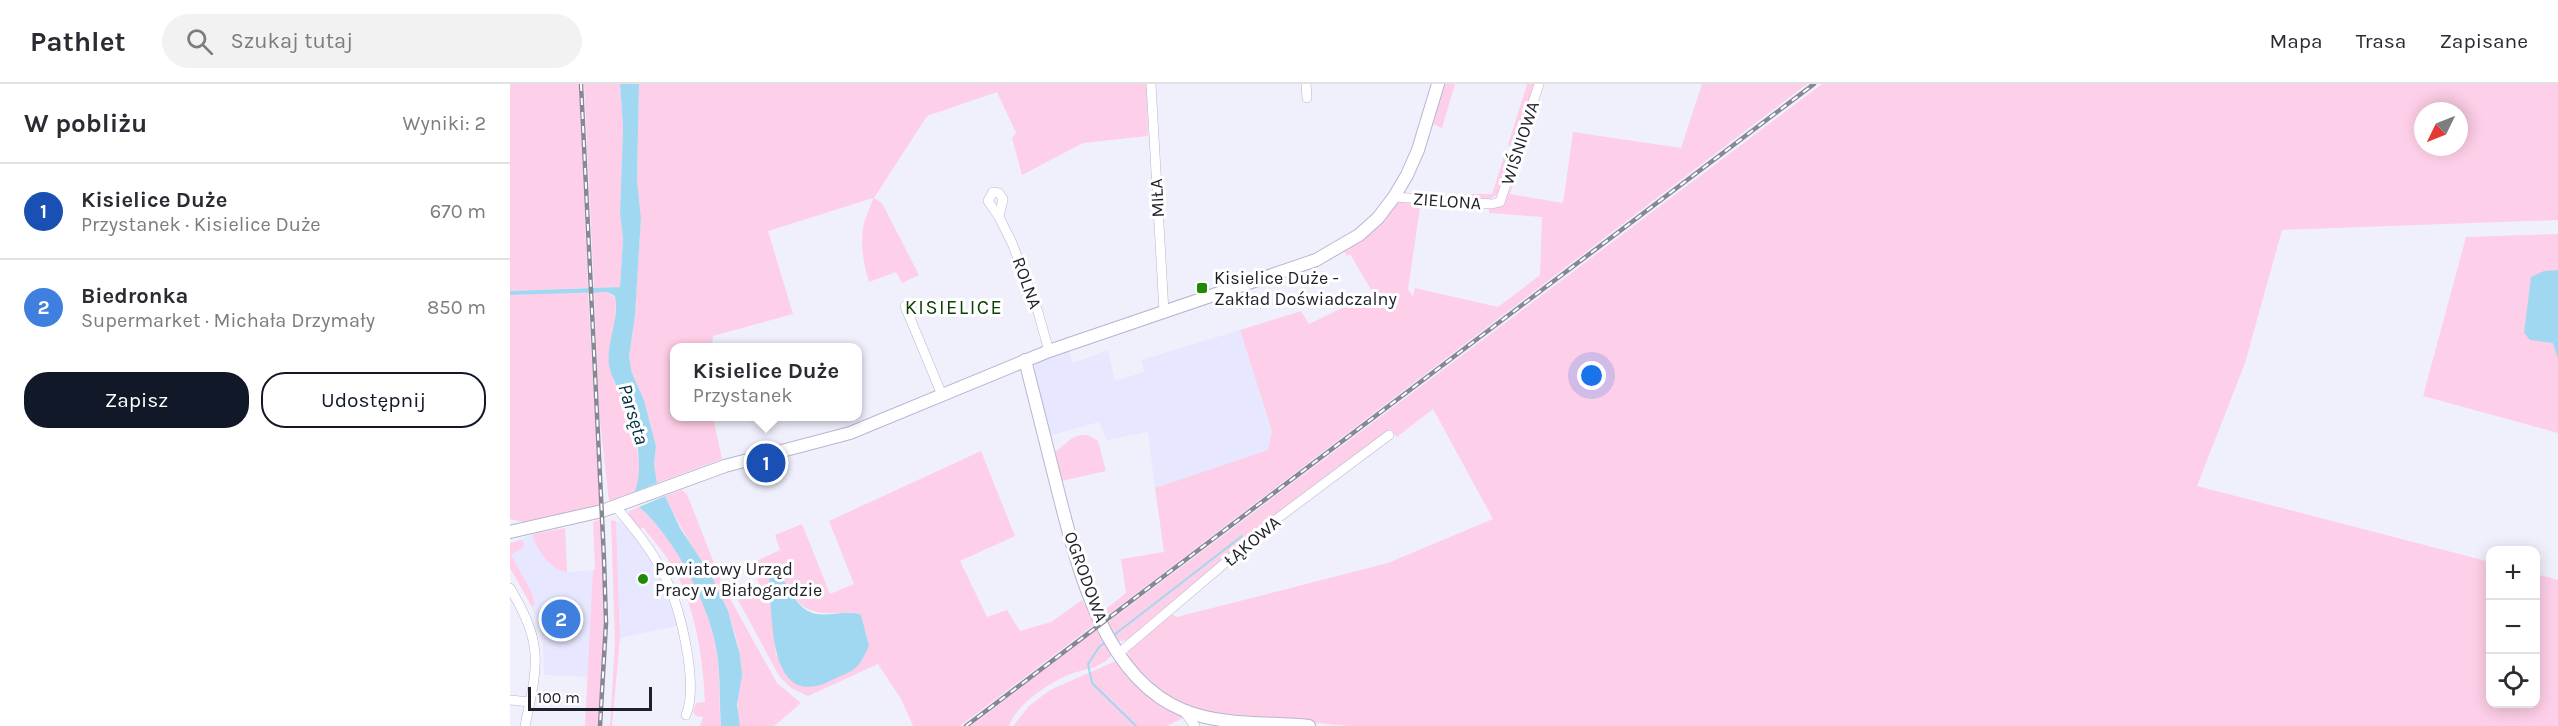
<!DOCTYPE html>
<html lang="pl">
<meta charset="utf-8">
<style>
:root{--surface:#fff;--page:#f2f2f3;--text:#2b2b33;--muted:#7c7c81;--line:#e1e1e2;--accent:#111827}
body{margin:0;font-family:Karla,sans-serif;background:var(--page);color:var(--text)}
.controls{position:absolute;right:18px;bottom:18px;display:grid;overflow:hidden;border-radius:12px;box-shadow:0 3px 15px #0003}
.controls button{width:54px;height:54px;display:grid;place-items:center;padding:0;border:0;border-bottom:2px solid var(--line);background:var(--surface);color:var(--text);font:30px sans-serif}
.compass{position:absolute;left:1904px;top:18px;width:54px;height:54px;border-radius:50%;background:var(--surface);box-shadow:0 3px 15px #0003;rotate:227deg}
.scale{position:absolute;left:18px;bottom:15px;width:124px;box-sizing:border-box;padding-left:6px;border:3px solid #1f1f2a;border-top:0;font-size:16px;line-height:21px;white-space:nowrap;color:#1f1f2a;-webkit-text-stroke:4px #fff;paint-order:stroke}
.you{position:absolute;left:1082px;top:292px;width:21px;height:21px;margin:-15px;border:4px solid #fff;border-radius:50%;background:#1a73e8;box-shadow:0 0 0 9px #1a73e833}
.badge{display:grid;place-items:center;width:39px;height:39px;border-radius:50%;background:var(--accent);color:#fff;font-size:20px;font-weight:700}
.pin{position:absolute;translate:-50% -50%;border:3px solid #fff;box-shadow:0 2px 6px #0006}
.popup{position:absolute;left:160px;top:259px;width:192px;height:78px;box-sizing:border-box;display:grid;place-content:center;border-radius:12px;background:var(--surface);filter:drop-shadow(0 2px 4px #0005);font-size:20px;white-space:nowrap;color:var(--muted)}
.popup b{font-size:22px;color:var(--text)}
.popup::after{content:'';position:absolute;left:50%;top:100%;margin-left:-12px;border:12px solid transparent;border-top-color:var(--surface)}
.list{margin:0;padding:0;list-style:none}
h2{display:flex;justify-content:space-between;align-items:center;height:78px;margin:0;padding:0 24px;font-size:26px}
h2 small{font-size:20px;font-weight:400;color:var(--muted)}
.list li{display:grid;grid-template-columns:39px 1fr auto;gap:18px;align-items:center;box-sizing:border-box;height:96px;padding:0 24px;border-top:2px solid var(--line)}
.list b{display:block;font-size:22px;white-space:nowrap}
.list p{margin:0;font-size:20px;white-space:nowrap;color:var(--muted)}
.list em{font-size:20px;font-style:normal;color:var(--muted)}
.actions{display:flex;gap:12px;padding:18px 24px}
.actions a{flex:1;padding:14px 0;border:2px solid var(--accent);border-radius:24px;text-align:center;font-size:21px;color:var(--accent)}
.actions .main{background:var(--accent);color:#fff}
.icon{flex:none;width:33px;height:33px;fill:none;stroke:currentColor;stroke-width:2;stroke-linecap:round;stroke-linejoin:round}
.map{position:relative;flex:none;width:2048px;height:642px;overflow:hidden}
header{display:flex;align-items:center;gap:36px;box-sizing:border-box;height:84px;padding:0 30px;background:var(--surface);border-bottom:2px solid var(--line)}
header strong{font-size:28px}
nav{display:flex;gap:33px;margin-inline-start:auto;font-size:21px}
.search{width:420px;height:54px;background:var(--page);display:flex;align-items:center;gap:15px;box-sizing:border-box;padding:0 21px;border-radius:33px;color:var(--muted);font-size:22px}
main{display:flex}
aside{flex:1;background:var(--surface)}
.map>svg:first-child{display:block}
.built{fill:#e7e7ff}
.green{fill:#fecfe8;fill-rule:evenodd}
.water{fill:#a1d8f1}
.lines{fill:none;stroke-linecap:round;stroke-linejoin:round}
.stream{stroke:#a1d8f1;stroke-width:2}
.minor-casing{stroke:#b5b5d3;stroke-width:10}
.tertiary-casing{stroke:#b5b5d3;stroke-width:14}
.minor{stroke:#fff;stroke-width:9}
.tertiary{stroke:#fff;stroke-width:12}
.rail-casing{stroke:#888894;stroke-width:4.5}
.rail{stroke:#fff;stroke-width:2;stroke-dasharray:7;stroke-linecap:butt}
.poi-dot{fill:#1f8a07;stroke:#fff;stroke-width:2}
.labels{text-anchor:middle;stroke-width:6;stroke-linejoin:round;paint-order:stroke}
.street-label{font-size:18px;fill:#1f1f2a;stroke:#fff}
.poi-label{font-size:18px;fill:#1f1f2a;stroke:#fff;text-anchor:start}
.neighbourhood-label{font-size:20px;letter-spacing:1.5px;fill:#0e4006;stroke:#fff}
.water-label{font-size:20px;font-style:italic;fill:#002f41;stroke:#fff}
</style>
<header>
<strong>Pathlet</strong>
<div class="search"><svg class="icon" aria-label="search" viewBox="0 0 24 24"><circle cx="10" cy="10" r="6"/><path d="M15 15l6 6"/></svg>Szukaj tutaj</div>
<nav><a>Mapa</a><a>Trasa</a><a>Zapisane</a></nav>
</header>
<main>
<aside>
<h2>W pobliżu<small>Wyniki: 2</small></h2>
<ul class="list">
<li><span class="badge" style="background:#1a4fb4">1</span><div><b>Kisielice Duże</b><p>Przystanek · Kisielice Duże</p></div><em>670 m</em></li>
<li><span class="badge" style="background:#3f7fe0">2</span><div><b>Biedronka</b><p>Supermarket · Michała Drzymały</p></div><em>850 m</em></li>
</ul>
<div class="actions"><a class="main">Zapisz</a><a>Udostępnij</a></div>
</aside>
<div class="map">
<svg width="2048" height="642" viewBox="0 0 2048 642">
<rect width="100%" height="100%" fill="#f0f0fd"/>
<path class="built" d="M 730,246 L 762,347 L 758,366 L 645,404 L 638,348 L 597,356 L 589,338 L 539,352 L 525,287 L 525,281 L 530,275 L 558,265 L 563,279 L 598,266 L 605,297 L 634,288 L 631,276 Z
M 106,437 L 115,439 L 150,489 L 167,542 L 110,554 Z
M 55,444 L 57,488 L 83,486 L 79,593 L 34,591 L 33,563 L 29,541 L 16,509 L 0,484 L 0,459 L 24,450 Z"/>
<path class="green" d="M 0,0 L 69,0 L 78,204 L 0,207 Z
M 74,0 L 110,0 L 113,43 L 110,129 L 113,155 L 110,203 L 84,204 Z
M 129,0 L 637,0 L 638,52 L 573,59 L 512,91 L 502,54 L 506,49 L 487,8 L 417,32 L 364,114 L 372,119 L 409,191 L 392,199 L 386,188 L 359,198 C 353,178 349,157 355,136 C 357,129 361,122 363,114 L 258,147 L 283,230 L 203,252 L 202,263 L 164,264 L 164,332 L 203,333 L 212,375 L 147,399 L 144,380 L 146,362 L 134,316 L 122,289 L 119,273 L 125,232 L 131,134 L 127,96 Z
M 932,0 L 945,0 L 932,44 L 921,39 Z
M 1017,0 L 1025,0 L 1004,63 L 998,61 Z
M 1192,0 L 1297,0 L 594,534 L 580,503 L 595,526 L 616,509 L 611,475 L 654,468 L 645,404 L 758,366 L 762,347 L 730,246 L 791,227 L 799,240 L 863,209 L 840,170 L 837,172 L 834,167 L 861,148 L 887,119 C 896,117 904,117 910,124 L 898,205 L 903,213 L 905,204 L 988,223 L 1030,191 L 1032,133 L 979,129 L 979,123 L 991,121 L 1004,98 L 1000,110 L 1053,119 L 1063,48 L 1171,64 Z
M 1312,0 L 2048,0 L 2048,136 L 1772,146 L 1735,279 L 1687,402 L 1980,478 L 1980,620 L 2026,620 L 2026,490 L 2048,496 L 2048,642 L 839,642 L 690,627 L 658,613 L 633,593 L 619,574 L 618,565 L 661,530 L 667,533 L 878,479 L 983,435 L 923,325 L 887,353 L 880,345 L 764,433 L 618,556 L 609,557 L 597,539 ZM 1913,27 L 1949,27 L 1949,63 L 1913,63 Z
M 996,66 L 1003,68 L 987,111 L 978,116 L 948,115 L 949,110 L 982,110 Z
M 2048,150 L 2048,349 L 1913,312 L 1956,153 Z
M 78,208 L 90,421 L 14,438 L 0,435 L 0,211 Z
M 84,208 L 97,208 L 106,214 L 103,296 L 121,331 L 129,377 L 130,398 L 124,408 L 99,417 L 89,329 Z
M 571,351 L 578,351 L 588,357 L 596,387 L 551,397 L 544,369 L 562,354 Z
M 471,367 L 505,452 L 450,477 L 477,533 L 497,526 L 510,547 L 541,538 L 572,516 L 585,540 L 450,642 L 403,642 L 391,615 L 368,580 L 298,612 L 281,604 L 269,592 L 228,516 L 251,506 L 242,479 L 270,466 L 265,451 L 292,440 L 320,510 L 344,500 L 319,437 ZM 267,485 C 273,492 276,501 281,509 C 296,533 318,530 344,528 L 266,572 L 259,498 L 260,490 Z
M 172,406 L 177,410 L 213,502 L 267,599 L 291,619 L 264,642 L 230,642 L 229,640 C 224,617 234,594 230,571 C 220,509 180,468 155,412 Z
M 129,423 C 165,454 198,516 206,563 C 211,589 208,616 211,642 L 190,642 L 193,633 L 186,632 L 183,628 L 186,619 L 195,618 C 193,573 185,519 161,480 C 153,467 142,455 133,443 L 129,446 L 119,434 L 119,427 Z
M 92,435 C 93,504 96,573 89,642 L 75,642 L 83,486 L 85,485 L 83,438 Z
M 101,436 L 106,437 L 110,554 L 102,642 L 100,642 L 105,559 Z
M 55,444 L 57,488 C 41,486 28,467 23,453 L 24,450 Z
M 13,456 L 14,463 L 1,471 L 21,507 L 25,521 L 22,523 L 0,484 L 0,459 Z
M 588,544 L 603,569 C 594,584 573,585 558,591 C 536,601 508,619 499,642 L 461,642 Z
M 608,576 L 648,618 L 673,634 L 657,642 L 503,642 L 519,622 L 540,606 Z"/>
<path class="water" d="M 110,0 L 129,0 L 127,96 L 131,134 L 125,232 L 119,273 L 122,289 L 134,316 L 146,362 L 144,380 L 147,399 L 124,408 C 134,390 127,352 121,332 C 115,314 102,299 99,281 C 96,259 110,234 105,212 L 97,208 L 0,211 L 0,207 L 110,203 L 113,155 L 110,129 L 113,43 Z
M 2048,186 L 2048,275 L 2043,259 L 2020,256 L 2014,249 L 2021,193 L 2034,187 Z
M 155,412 L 170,444 L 201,491 L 218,527 L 230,571 L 232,591 L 227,621 L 230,642 L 211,642 C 209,616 211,589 206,563 C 198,519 163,451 129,423 Z
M 266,484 C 277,497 282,518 298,527 C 314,536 335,524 351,531 L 359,562 C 347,588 345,585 320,597 C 258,627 263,534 259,498 L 260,490 Z"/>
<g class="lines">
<path class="stream" d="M 604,551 L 732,452
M 597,557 L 589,563 L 578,580 L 582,599 L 626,642"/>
<defs>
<path id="minor" d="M 641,0 L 654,228
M 796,0 L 797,14
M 884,113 L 982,120 L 990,118 L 1029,0
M 489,133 L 493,115 L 489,109 L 483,108 L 478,117 L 489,133 L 502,159 L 528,228 L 539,267
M 395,222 L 432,311
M 106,423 C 124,444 142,466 154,491 C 170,522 189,599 176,631
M 0,504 C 34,561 28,580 15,642
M 609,569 L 768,434 L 879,351
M 0,616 L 20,618
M 673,626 L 685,642"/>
<path id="tertiary" d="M 515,276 C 525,316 535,356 545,395 C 565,473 590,592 673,626 C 711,642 759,638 799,642
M 0,448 L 92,427 L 215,382 L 340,349 L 539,267 L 806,176 L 849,151 L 868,134 L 884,113 L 897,91 L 908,66 L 928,0"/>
</defs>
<use href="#minor" class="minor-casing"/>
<use href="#tertiary" class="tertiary-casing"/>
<use href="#minor" class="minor"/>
<use href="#tertiary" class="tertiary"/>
<defs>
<path id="rail" d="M 71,0 L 94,475 L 96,539 L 90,642
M 456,642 L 1304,0"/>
</defs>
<use href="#rail" class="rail-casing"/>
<use href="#rail" class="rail"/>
</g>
<g class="poi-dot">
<rect x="686" y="198" width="12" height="12" rx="3"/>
<circle cx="133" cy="495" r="6"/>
</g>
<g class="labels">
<g class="street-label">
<text transform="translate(1010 59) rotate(-72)" y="6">WIŚNIOWA</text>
<text transform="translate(647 114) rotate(-93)" y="6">MIŁA</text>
<text transform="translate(937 117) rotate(4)" y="6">ZIELONA</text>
<text transform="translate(517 199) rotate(70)" y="6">ROLNA</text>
<text transform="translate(742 457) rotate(-40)" y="6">ŁĄKOWA</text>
<text transform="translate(576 493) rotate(70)" y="6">OGRODOWA</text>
</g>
<g class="poi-label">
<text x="704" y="200">Kisielice Duże -<tspan x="704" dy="21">Zakład Doświadczalny</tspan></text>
<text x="145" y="491">Powiatowy Urząd<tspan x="145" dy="21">Pracy w Białogardzie</tspan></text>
</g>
<g class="neighbourhood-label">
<text x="444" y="230">KISIELICE</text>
</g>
<g class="water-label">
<text transform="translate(124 330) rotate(73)" y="7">Parsęta</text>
</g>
</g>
</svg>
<div class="controls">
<button>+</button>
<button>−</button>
<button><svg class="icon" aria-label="locate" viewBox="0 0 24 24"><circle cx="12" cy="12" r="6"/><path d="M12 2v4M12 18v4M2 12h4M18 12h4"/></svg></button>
</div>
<svg class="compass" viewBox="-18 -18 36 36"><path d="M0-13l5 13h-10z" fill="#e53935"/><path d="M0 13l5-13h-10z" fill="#7c7c81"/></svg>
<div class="scale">100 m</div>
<div class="you"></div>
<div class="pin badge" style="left:256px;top:379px;background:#1a4fb4">1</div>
<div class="popup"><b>Kisielice Duże</b>Przystanek</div>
<div class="pin badge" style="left:51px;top:535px;background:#3f7fe0">2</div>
</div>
</main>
